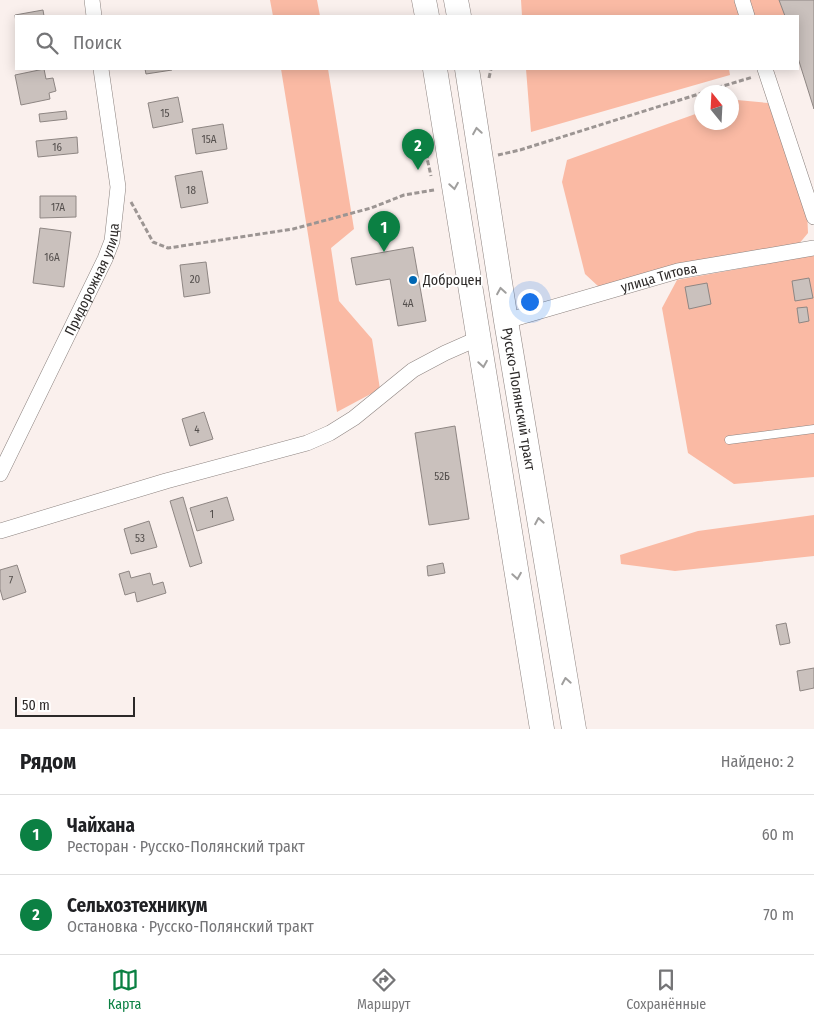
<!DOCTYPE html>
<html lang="ru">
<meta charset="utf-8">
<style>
:root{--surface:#fff;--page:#f2f2f2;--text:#202124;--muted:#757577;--line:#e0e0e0;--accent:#0b8043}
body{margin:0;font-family:"Fira Sans Condensed",sans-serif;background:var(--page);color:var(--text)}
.compass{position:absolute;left:694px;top:85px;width:45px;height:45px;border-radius:50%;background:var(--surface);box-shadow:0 2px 12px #0003;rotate:342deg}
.scale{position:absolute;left:15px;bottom:12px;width:120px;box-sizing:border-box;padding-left:5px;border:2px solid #2c2928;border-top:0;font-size:14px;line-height:18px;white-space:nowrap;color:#2c2928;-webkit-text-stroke:4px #fff;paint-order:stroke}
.you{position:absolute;left:529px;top:301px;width:18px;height:18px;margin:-12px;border:4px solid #fff;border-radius:50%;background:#1a73e8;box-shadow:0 0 0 8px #1a73e833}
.badge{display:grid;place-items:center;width:32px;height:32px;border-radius:50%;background:var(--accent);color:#fff;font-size:16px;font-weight:700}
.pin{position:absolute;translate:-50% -41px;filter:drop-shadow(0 1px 2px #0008)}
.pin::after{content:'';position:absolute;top:26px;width:18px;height:15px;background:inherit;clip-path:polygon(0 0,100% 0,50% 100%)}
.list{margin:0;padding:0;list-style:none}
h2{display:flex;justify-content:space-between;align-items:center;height:65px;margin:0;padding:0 20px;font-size:21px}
h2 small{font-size:16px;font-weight:400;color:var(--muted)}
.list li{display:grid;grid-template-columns:32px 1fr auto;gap:15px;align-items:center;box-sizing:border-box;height:80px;padding:0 20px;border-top:1px solid var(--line)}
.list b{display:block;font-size:19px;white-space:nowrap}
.list p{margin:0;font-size:16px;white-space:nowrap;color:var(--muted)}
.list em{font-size:16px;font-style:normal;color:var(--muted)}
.icon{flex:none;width:28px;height:28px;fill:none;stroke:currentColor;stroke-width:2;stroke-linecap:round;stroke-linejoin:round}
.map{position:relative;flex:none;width:814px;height:729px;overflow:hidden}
.search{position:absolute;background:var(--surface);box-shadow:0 2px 12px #0003;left:15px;right:15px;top:15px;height:55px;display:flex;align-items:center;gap:12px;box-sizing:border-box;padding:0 18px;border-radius:0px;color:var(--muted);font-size:19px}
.sheet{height:225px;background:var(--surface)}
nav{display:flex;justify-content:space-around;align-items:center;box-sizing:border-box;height:70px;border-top:1px solid var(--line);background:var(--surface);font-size:14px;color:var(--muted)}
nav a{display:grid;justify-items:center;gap:2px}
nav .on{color:var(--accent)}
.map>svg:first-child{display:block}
.green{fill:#fabaa4}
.building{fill:#cac1bd;stroke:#8e8683}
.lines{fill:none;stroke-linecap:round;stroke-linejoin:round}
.lane-casing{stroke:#8d8481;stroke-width:9}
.street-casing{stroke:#8d8481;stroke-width:16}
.primary-casing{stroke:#8d8481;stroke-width:25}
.path{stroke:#9c9593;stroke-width:3;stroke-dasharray:5 2.5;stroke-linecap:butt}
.lane{stroke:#fff;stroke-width:8}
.street{stroke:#fff;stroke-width:15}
.primary{stroke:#fff;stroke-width:24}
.oneway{stroke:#a09f9e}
.poi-dot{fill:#0067b3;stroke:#fff;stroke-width:2}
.labels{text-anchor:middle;stroke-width:4;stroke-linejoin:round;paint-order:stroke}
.number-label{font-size:11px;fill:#544f4d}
.street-label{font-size:14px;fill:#2c2928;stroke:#fff}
.poi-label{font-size:14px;fill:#2c2928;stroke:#fff;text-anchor:start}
</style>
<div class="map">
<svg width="814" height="729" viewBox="0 0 814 729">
<rect width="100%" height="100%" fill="#faf0ed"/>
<path class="green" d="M 270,0 L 317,0 L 320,16 L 273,16 Z
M 521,0 L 779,0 L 785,16 L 522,16 Z
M 281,69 L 328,69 L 354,229 L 331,248 L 339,301 L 372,339 L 380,389 L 337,412 Z
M 526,69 L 729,69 L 730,75 L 531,132 Z
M 737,100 L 768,103 L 807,210 L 808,233 L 798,245 L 599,287 L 585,274 L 562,182 L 567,160 L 701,112 L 702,122 L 732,122 L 732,102 Z
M 809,256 L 814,256 L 814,477 L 734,484 L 688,453 L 662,308 L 677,280 Z
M 814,515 L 814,556 L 675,571 L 621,564 L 620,555 L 698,531 Z"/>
<path class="building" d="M 779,0 L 814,0 L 814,109 L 798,58 L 798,16 L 785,16 Z
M 43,10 L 44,16 L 16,16 L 16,23 L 15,15 Z
M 44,69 L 46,79 L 53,78 L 56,91 L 49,93 L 50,99 L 21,105 L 15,75 Z
M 145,69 L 172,69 L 172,70 L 146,74 Z
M 178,97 L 183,122 L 153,128 L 148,103 Z
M 66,111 L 67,119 L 40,122 L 39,114 Z
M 223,124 L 227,149 L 196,154 L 192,129 Z
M 77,137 L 78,153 L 38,157 L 36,141 Z
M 202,171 L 208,203 L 181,208 L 175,176 Z
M 40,196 L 76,196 L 76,217 L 40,218 Z
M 40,228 L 71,232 L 64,287 L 33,283 Z
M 413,247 L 426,321 L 398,326 L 390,279 L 356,285 L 351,258 Z
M 206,262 L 210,293 L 184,297 L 180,265 Z
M 809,278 L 813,298 L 795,301 L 792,281 Z
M 707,283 L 711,304 L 689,309 L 685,287 Z
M 807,307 L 809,321 L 799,323 L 797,308 Z
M 204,412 L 213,439 L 190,446 L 182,419 Z
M 455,426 L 469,519 L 429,525 L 415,433 Z
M 183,497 L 202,563 L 190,567 L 170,501 Z
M 227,497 L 234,520 L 197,531 L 190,508 Z
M 149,521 L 157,547 L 131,554 L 124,529 Z
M 443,563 L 445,573 L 428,576 L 427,566 Z
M 17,565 L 26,592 L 3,600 L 0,589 L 0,570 Z
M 129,571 L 131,578 L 150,573 L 153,585 L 163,582 L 166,593 L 137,602 L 135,592 L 125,595 L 119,574 Z
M 786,623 L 790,643 L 780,645 L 776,625 Z
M 814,668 L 814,688 L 800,691 L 797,671 Z"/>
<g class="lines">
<defs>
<path id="lane" d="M 729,440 L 814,429"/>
<g id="street">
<path d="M 92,0 L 94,16"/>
<path d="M 742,0 L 747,16"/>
<path d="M 765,69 L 814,217"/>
<path id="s1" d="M 506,321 L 678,271 L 814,248"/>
<path id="s2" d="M 0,474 L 105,259 L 112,241 L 118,187 L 101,69"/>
<path d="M 0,531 L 166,481 L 307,443 L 330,433 L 354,418 L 413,370 L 445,353 L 479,338"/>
</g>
<g id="primary">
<path d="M 424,0 L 427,16"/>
<path d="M 456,0 L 459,16"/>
<path d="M 435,69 L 542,729"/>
<path id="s3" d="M 467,69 L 506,321 L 574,729"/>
</g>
</defs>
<use href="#lane" class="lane-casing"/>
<use href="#street" class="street-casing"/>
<use href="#primary" class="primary-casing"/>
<path class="path" d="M 489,78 L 491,69
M 703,92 L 753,77
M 428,153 L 427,158 L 431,176
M 498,155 L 520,150 L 702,93
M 131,202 L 153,242 L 168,248 L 293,229 L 371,208 L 404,195 L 434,190"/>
<use href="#lane" class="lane"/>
<use href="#street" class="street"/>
<use href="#primary" class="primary"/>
</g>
<defs><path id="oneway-chevron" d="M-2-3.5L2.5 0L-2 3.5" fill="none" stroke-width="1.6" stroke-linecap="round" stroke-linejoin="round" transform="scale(1.25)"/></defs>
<g class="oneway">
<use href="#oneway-chevron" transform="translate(477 131) rotate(-99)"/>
<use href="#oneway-chevron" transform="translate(454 186) rotate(81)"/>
<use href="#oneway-chevron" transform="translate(501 291) rotate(-99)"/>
<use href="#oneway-chevron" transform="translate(483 364) rotate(81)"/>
<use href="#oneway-chevron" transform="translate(539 521) rotate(-100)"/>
<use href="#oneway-chevron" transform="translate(517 576) rotate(81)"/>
<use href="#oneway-chevron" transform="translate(566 681) rotate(-100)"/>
</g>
<circle class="poi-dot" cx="413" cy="280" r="5"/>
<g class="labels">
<g class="number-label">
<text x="165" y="117">15</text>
<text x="209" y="143">15А</text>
<text x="57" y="151">16</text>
<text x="191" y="194">18</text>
<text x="58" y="211">17А</text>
<text x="52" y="261">16А</text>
<text x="195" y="283">20</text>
<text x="408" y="307">4А</text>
<text x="197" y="433">4</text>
<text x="442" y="480">52Б</text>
<text x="212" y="518">1</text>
<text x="140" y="542">53</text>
<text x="11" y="584">7</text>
</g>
<g class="street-label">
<text dy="5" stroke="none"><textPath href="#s2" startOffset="216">Придорожная улица</textPath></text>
<text dy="5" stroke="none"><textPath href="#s1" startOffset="159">улица Титова</textPath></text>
<text dy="5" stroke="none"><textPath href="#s3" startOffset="334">Русско-Полянский тракт</textPath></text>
</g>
<g class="poi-label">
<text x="423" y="285">Доброцен</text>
</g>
</g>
</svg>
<svg class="compass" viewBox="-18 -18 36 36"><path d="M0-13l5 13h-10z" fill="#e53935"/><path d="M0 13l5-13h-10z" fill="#757577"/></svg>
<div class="scale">50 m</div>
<div class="you"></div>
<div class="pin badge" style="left:384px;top:252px">1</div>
<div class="pin badge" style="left:418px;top:170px">2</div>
<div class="search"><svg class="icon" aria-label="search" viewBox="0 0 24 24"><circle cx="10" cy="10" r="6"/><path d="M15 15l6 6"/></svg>Поиск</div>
</div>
<section class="sheet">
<h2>Рядом<small>Найдено: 2</small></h2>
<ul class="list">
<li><span class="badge">1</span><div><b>Чайхана</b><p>Ресторан · Русско-Полянский тракт</p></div><em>60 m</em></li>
<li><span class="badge">2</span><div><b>Сельхозтехникум</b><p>Остановка · Русско-Полянский тракт</p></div><em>70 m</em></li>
</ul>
</section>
<nav>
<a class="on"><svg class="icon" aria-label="map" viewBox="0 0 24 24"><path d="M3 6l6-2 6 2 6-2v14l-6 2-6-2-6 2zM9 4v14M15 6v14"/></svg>Карта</a>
<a><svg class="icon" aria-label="directions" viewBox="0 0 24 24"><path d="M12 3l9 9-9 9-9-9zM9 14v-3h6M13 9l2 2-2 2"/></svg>Маршрут</a>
<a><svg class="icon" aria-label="saved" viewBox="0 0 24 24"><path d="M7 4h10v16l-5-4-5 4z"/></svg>Сохранённые</a>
</nav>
